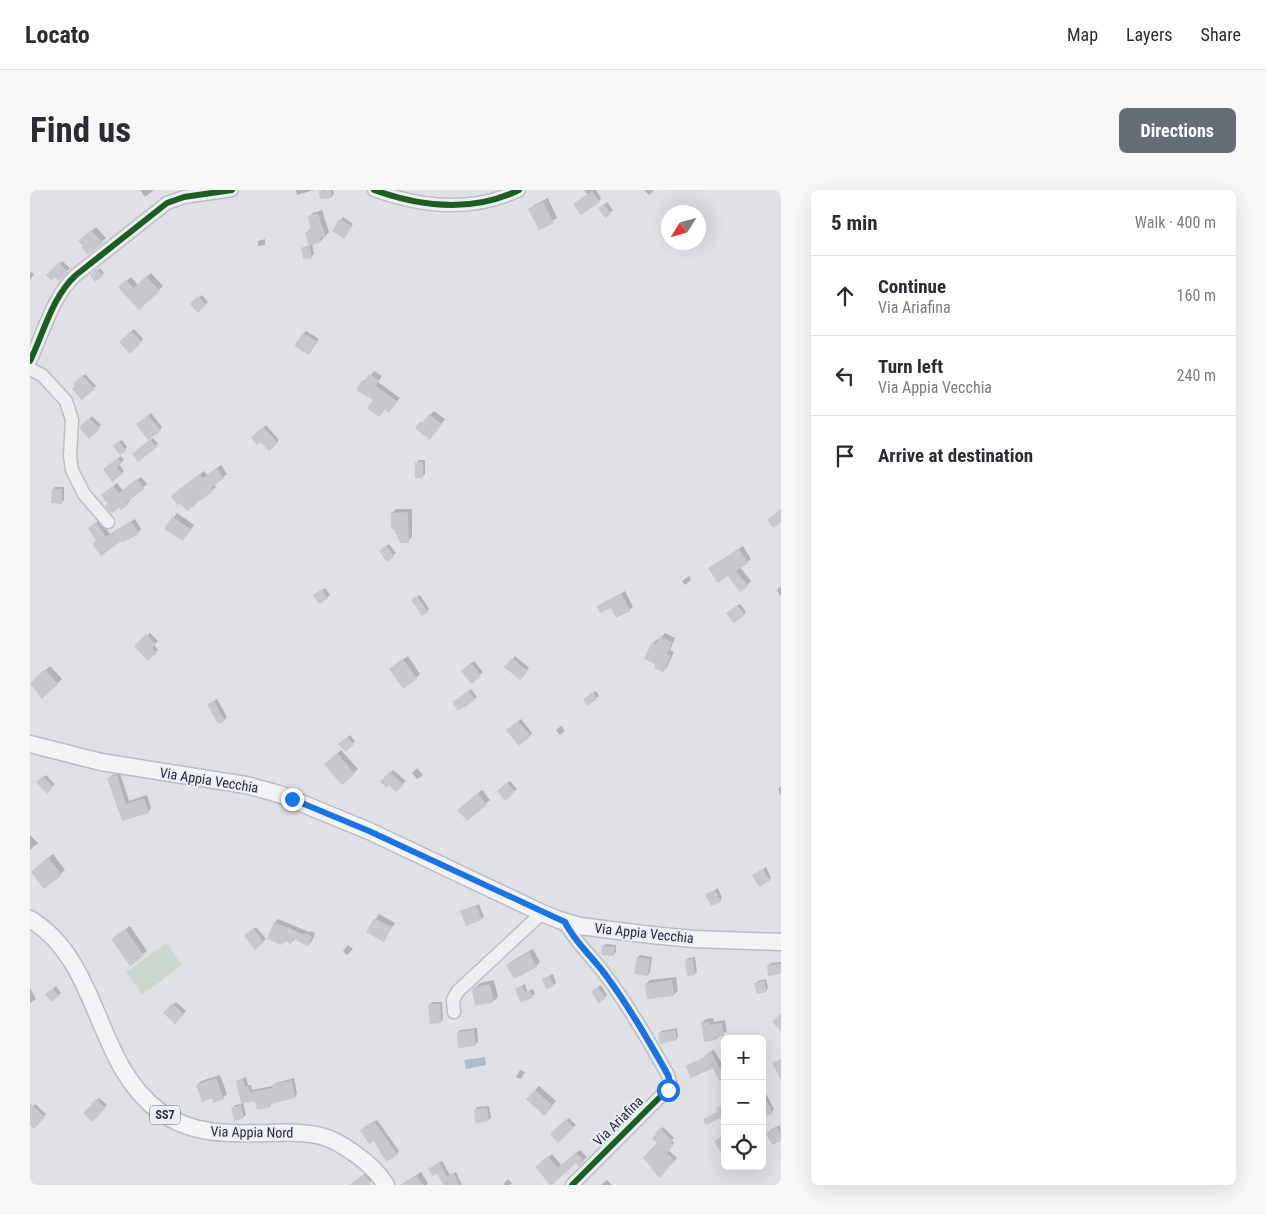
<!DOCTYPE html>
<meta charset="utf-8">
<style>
:root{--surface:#fff;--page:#f7f7f7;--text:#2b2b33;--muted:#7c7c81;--line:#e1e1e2;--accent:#666c76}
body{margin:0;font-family:"Roboto Condensed",sans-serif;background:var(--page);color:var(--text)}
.controls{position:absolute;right:15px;bottom:15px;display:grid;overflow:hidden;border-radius:8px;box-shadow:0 5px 20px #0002}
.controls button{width:45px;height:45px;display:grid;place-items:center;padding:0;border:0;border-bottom:1px solid var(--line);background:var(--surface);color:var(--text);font:25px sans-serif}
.compass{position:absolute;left:631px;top:15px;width:45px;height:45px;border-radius:50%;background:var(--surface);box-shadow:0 5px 20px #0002;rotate:233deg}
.stop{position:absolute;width:15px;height:15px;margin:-11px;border:4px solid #1a73e8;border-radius:50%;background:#fff}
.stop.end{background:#1a73e8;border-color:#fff;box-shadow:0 1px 5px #0008}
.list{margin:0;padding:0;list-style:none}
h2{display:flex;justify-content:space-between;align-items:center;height:65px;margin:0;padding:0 20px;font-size:21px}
h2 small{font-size:16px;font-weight:400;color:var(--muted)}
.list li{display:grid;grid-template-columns:32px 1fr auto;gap:15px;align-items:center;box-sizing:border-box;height:80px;padding:0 20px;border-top:1px solid var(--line)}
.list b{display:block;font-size:19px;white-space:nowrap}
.list p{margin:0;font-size:16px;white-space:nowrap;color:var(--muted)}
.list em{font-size:16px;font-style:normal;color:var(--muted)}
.icon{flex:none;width:28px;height:28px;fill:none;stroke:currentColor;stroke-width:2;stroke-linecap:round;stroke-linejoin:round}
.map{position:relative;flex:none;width:751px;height:995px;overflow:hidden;border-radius:8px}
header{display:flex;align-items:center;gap:30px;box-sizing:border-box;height:70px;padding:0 25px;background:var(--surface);border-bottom:1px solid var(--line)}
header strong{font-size:24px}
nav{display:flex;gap:28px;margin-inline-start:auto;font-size:18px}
.intro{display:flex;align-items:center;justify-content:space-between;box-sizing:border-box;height:120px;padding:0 30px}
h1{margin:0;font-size:35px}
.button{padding:12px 22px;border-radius:8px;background:var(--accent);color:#fff;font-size:18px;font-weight:700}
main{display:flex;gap:30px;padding:0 30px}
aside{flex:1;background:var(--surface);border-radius:8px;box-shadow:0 5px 20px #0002}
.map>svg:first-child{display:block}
.green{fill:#ced7ce}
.water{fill:#abbccf}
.shadow{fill:#0003}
.building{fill:#c6c8cc}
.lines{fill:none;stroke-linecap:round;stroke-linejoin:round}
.minor-casing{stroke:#bcbec1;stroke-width:15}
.major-casing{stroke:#babdc1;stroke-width:19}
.minor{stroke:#edeef0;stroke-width:12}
.major{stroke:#f2f3f4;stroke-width:16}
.cycleway-casing{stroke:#eaeef4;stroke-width:9}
.cycleway{stroke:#1b5e20;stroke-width:6}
.route{stroke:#1a73e8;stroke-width:6}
.labels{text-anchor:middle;stroke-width:4;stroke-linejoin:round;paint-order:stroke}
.shield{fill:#eaeef4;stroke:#606773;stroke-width:1}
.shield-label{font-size:12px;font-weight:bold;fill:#252d3c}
.street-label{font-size:14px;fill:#252d3c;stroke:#eaeef4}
</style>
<header>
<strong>Locato</strong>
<nav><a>Map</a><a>Layers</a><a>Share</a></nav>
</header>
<div class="intro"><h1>Find us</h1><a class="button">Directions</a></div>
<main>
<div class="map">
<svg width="751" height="995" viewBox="0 0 751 995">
<rect width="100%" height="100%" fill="#dee0e3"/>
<path class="green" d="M 136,753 L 152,775 L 112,805 L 96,782 Z"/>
<path class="water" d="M 455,867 L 456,875 L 436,879 L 434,870 Z"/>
<path class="shadow" d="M 110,0 L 124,0 L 115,7 Z
M 266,0 L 284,0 L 267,5 Z
M 292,0 L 303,0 L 304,4 L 301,7 L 290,2 Z
M 554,0 L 566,0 L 571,8 L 569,11 L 557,4 Z
M 614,0 L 624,0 L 619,5 Z
M 518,8 L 527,28 L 510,39 L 500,19 L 504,15 Z
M 577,12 L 583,20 L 575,26 L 572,16 Z
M 292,20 L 299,42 L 291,51 L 282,54 L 284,64 L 281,67 L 272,58 L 280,55 L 276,43 L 281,38 L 279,27 L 283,23 Z
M 313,27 L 323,34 L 316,45 L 303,41 Z
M 66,37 L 76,48 L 58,63 L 54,47 Z
M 235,49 L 235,55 L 228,56 L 228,51 Z
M 32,71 L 40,78 L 29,89 L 25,85 L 18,85 Z
M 70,78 L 74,83 L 65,90 L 61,86 Z
M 1,82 L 4,84 L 0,90 L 0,83 Z
M 121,83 L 133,96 L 109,119 L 89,98 L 101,87 L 108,95 Z
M 172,105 L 178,112 L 168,121 L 162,114 Z
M 104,139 L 113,149 L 100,162 L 91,152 Z
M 276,141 L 289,149 L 281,161 L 274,143 Z
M 344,181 L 352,186 L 348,192 L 370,208 L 362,218 L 355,219 L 344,210 L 332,192 L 336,189 L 337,190 Z
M 55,184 L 66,196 L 52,208 L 45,194 Z
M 404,221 L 415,229 L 404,244 L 387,238 Z
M 121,223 L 132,237 L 130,240 L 110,232 Z
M 62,226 L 71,235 L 59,247 L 51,237 Z
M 236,235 L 249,250 L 239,260 L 230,250 L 223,248 Z
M 123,248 L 128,254 L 126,256 L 106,262 Z
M 92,250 L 97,257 L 95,260 L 87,253 Z
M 91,266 L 94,270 L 89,274 L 94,281 L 83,290 L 77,277 Z
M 389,270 L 395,270 L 395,284 L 393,286 L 386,273 Z
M 191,275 L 197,284 L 184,294 L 186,297 L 182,300 L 146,302 L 174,281 L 177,285 Z
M 111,287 L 117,294 L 99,309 L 100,311 L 97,314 L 79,313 L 76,302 L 87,293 L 93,301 Z
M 25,297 L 34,297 L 34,310 L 31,313 L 23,300 Z
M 366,319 L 382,319 L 382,347 L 378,351 L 362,323 Z
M 147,323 L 164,335 L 153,350 L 136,338 Z
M 105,329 L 111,339 L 108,343 L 67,350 L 62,335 L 70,330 L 80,344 Z
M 359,354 L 366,363 L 357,370 L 353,358 Z
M 713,356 L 721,369 L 710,377 L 721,391 L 717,395 L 698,385 L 684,375 Z
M 659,386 L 661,390 L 655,395 L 652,391 Z
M 751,396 L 751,405 L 750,406 L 747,400 Z
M 295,398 L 300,405 L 297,407 L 287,403 Z
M 595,401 L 603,417 L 599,420 L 581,416 L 568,417 Z
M 390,405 L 399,419 L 397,421 L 385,408 Z
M 710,414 L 716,422 L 714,424 L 700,421 Z
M 120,443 L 128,451 L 124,455 L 128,460 L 118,469 L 106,456 Z
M 635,443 L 645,448 L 640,460 L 644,462 L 637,477 L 633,481 L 623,453 L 627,449 L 629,450 Z
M 378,466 L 390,484 L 386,488 L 365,475 Z
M 485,466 L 499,478 L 492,486 L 483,469 Z
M 444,471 L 453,482 L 441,492 L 435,478 Z
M 20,476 L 32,489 L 13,507 L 1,494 Z
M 441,499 L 447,507 L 444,509 L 426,510 Z
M 566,501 L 569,506 L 566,508 L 557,507 Z
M 187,509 L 197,527 L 194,530 L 179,514 Z
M 491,529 L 502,543 L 500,546 L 480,538 Z
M 531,536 L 535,541 L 530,545 L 526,540 Z
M 320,545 L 325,551 L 316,560 L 310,554 Z
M 311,560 L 328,579 L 324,583 L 300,570 Z
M 387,578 L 393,585 L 387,589 L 382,583 Z
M 363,580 L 376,591 L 366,600 L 359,593 L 352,591 Z
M 90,583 L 99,611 L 117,605 L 121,618 L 118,622 L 93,630 L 79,589 L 82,585 Z
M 16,585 L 25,594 L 17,602 L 8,592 Z
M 480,591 L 487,599 L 475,609 L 468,601 Z
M 751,596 L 751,606 L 748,599 Z
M 452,600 L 460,610 L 437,630 L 433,616 Z
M 0,645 L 8,653 L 0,660 Z
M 23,664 L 35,680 L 15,697 L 6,678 Z
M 736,677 L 741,688 L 739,690 L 723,685 Z
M 688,698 L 692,708 L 690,711 L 677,705 Z
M 449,714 L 454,727 L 451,729 L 432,721 Z
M 349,724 L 365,733 L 353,751 L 337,742 Z
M 248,729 L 279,742 L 280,741 L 285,743 L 282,751 L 278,755 L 265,749 L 261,753 L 255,751 L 252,754 L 238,748 L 245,732 Z
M 100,736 L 117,761 L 100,774 L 86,746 Z
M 226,737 L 236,749 L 233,751 L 218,743 Z
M 576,754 L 586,755 L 586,762 L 583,765 L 573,756 Z
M 318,755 L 323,759 L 317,765 L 313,761 Z
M 503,759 L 510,772 L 506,776 L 478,775 L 482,771 Z
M 610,765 L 622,767 L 620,783 L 617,785 L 608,767 Z
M 665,767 L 667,782 L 664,784 L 656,770 L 659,768 Z
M 751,772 L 751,783 L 738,776 L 741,773 Z
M 523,784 L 526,793 L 523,795 L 513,789 Z
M 646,787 L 648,801 L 643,805 L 616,794 L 620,790 Z
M 736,789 L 738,798 L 736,801 L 726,794 L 728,791 Z
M 464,790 L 468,807 L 464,811 L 443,800 L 450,793 Z
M 495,794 L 497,801 L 503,799 L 505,804 L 502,806 L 486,799 Z
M 571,795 L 577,805 L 575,807 L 565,799 Z
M 26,796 L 31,803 L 21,810 L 19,802 Z
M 0,798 L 6,809 L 0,813 Z
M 146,812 L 156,821 L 145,832 L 135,823 Z
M 402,812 L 412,812 L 413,829 L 411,832 L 399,815 Z
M 683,828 L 684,832 L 695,830 L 697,841 L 686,849 L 672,833 L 676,829 Z
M 447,838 L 448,852 L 446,854 L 428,843 L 430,840 Z
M 647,838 L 648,847 L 646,849 L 629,844 L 632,841 Z
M 684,860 L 695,879 L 695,886 L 690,889 L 683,877 L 657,877 L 677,866 L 679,862 Z
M 490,880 L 495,882 L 491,889 L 486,887 Z
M 190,885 L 197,904 L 193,908 L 182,907 L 167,895 L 171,891 Z
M 216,887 L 218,895 L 221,895 L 222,900 L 243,896 L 246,893 L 264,888 L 267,904 L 265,907 L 242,912 L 240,916 L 226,909 L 213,912 L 216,925 L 214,927 L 202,918 L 205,915 L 212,914 L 207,891 Z
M 509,896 L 526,911 L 514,924 L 497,909 Z
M 736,904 L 744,919 L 742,922 L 732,906 Z
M 69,908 L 77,915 L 62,930 L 55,923 Z
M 5,914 L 16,924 L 4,937 L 0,933 L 0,920 Z
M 459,916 L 461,928 L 458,930 L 445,920 L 447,917 Z
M 539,928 L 546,935 L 528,951 L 522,944 Z
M 347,930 L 369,961 L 367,964 L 344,949 L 334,938 Z
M 750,935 L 751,949 L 738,943 L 740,940 Z
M 633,937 L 644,948 L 642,950 L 644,953 L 638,960 L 647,968 L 630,987 L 628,945 L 626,944 Z
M 550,960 L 557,967 L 549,975 L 546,972 L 521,994 L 510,973 L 522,964 L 532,976 Z
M 412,971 L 420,985 L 426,982 L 432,995 L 414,995 L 407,982 L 400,979 Z
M 338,982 L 343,989 L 340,992 L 336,995 L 320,995 Z
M 391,982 L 398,993 L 396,995 L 373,995 L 377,991 Z
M 478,989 L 482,993 L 480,995 L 475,995 L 473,994 Z
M 577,990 L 582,995 L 571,995 Z"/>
<path class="building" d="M 301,0 L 302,8 L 290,9 L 289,1 Z
M 562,1 L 570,12 L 551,25 L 543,14 Z
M 513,11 L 524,33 L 509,40 L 498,19 Z
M 574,14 L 581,24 L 575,28 L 568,18 Z
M 288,23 L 296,47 L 290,48 L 291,52 L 279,56 L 275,42 L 281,41 L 278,26 Z
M 309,29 L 322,36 L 314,49 L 302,41 Z
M 61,40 L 73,53 L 58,65 L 51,57 L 53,56 L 48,51 Z
M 280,56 L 282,68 L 273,69 L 271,58 Z
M 29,72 L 38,82 L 29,91 L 25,87 L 21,90 L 16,85 Z
M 67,79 L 73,86 L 65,92 L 60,85 Z
M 116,86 L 130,101 L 109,120 L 88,97 L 96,90 L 104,98 Z
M 168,106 L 176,115 L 168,123 L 160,114 Z
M 101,141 L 112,152 L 100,164 L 89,152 Z
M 273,143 L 287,151 L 279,165 L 264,156 Z
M 339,184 L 349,190 L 346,196 L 367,211 L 359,223 L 355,220 L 349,227 L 337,218 L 343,210 L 326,200 L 331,191 L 334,193 Z
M 52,185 L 65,199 L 52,210 L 42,199 L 45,196 L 43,194 Z
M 399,224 L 412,234 L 400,250 L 385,238 L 390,231 L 392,233 Z
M 118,225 L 131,241 L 118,250 L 106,234 Z
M 59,228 L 70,239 L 59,249 L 50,239 L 50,236 Z
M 233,237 L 248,253 L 239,261 L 230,252 L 227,255 L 221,247 Z
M 120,249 L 127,257 L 108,272 L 102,264 Z
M 89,251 L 96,261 L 90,265 L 83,256 Z
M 88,268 L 92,273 L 87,277 L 92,284 L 82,292 L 73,279 Z
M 385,272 L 393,272 L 393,288 L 385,288 Z
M 186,278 L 194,288 L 181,298 L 183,301 L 157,321 L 150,313 L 147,315 L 141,306 L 170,284 L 173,288 Z
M 107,289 L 114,299 L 96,313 L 98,315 L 91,320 L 89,318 L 82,323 L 79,321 L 75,316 L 77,314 L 71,305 L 83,296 L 89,303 Z
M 22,299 L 32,299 L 32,314 L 21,313 Z
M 751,319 L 751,332 L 743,338 L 737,330 Z
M 378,322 L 379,353 L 370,353 L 364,339 L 361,339 L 361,323 Z
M 142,327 L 161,339 L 153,351 L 134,339 Z
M 101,331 L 109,344 L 92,353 L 91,351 L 71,366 L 62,354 L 66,351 L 58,338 L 66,332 L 76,347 Z
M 356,355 L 364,367 L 357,372 L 349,361 Z
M 709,359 L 718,373 L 706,381 L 718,396 L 710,402 L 698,386 L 688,393 L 678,378 Z
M 292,399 L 298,408 L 289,414 L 283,405 Z
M 591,403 L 600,421 L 586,428 L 581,418 L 570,423 L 567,416 Z
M 387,406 L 398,422 L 392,426 L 381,410 Z
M 707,415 L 715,425 L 704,433 L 696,423 Z
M 116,444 L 126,454 L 122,458 L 127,463 L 118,471 L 104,456 Z
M 630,446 L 642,452 L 637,464 L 641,466 L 633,482 L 624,478 L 625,474 L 614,469 L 622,452 L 626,454 Z
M 482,468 L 498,481 L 490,490 L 474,477 Z
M 373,469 L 387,489 L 373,499 L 359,479 Z
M 441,473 L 451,486 L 441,494 L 431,481 Z
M 15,479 L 28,494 L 12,509 L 0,493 Z
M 439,501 L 445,510 L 428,521 L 422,512 Z
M 563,502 L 567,509 L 557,516 L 553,509 Z
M 184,511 L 195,531 L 188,534 L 177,514 Z
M 488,531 L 501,546 L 489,556 L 476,540 Z
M 317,547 L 324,554 L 316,562 L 308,554 Z
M 307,563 L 325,584 L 312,595 L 294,574 Z
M 360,582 L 374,595 L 366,602 L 359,595 L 356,598 L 350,591 Z
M 87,585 L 96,614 L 114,608 L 119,623 L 92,631 L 77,588 Z
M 13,586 L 23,597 L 17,604 L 6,592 Z
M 477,592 L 485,602 L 475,611 L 467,601 Z
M 448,603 L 457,615 L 437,631 L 427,620 Z
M 18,667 L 32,685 L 14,699 L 1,682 Z
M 733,679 L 740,691 L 729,697 L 722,685 Z
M 685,700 L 691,712 L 681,716 L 675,704 Z
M 446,715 L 452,730 L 436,736 L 430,721 Z
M 344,728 L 362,737 L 354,752 L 336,742 Z
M 244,732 L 275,745 L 276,743 L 282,746 L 278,756 L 263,749 L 261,754 L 254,751 L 252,755 L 237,749 Z
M 223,738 L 234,752 L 225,760 L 214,746 Z
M 95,739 L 114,766 L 100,776 L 81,749 Z
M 572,756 L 585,757 L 584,766 L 571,765 Z
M 499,762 L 507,777 L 484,789 L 476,775 Z
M 607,767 L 620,769 L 618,786 L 604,784 Z
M 663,769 L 665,785 L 657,786 L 655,770 Z
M 751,774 L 751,784 L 738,786 L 737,775 Z
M 520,786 L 524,796 L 516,799 L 512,789 Z
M 642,790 L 644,806 L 617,809 L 615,794 Z
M 734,791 L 737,802 L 727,804 L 724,793 Z
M 460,794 L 464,812 L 445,816 L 442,800 L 444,797 Z
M 492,796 L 495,802 L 500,800 L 503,808 L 490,812 L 485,799 Z
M 568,797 L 576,808 L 568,813 L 561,801 Z
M 23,798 L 29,806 L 21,812 L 15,804 Z
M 142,813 L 154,824 L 145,834 L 133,823 Z
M 398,814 L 410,814 L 411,833 L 400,834 Z
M 751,823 L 751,841 L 742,832 Z
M 679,832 L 680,835 L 692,833 L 694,846 L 686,847 L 686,850 L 674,852 L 671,833 Z
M 444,840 L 446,856 L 428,858 L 427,842 Z
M 645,840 L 647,850 L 630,854 L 628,843 Z
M 681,861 L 695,888 L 689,891 L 683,878 L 661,888 L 655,876 L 676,867 L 675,865 Z
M 751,869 L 751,890 L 742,873 Z
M 186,888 L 194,909 L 183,913 L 182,908 L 172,912 L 166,895 Z
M 213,889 L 215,897 L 218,896 L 220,902 L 242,898 L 242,895 L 262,890 L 265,908 L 240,914 L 241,917 L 227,920 L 225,911 L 211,914 L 206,891 Z
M 505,900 L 523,916 L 514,926 L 496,909 Z
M 732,902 L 743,923 L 732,928 Z
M 66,909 L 76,918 L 62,932 L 53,923 Z
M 0,913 L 15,927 L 4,939 L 0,935 Z
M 695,914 L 695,935 L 691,928 L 676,935 L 673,929 L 687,922 L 686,918 Z
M 211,915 L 214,928 L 204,931 L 201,918 Z
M 457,918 L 459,931 L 445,933 L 444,919 Z
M 536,929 L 544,938 L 528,953 L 520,944 Z
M 344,931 L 368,965 L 356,972 L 344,951 L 339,954 L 330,940 Z
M 747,937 L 751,944 L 751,951 L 742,955 L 736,943 Z
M 630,938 L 643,951 L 641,953 L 643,956 L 637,963 L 645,971 L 629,988 L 613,967 L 627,953 L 622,949 L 626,945 L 624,944 Z
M 695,944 L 695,970 L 684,951 Z
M 546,962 L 554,971 L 549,977 L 546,973 L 522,995 L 520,995 L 505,977 L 517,966 L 528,978 Z
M 409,972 L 417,986 L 423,983 L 430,995 L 413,995 L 407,984 L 403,986 L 398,979 Z
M 334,984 L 342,995 L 319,995 Z
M 386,985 L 393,995 L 370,995 Z"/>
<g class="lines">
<defs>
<path id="minor" d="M 344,0 C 391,17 442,23 489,0
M 0,171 C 14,142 22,107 46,85 L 137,13 L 154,7 L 202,0
M 0,179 L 12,185 L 36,211 L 42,230 L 40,266 L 42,280 L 54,304 L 78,332
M 535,732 C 545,753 564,768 577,787 C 600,818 619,851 638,885 L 640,892 L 636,901 L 542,995
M 424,822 L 423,810 L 428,801 L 512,723"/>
<path id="major" d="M 0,554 L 71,572 L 216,595 L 249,604 L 339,641 L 512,723 L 529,730 L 550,736 L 621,745 L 664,749 L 751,752
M 0,729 C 71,772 64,873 129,921 C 161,945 199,944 238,943 C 256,942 273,942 291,946 C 303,949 314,956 324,963 C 337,972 348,982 356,995"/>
</defs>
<use href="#minor" class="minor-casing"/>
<use href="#major" class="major-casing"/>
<use href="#minor" class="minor"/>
<use href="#major" class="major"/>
<defs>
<path id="cycleway" d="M 344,0 C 391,17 442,23 489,0
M 0,171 C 14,142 22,107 46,85 L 137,13 L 154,7 L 202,0
M 535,732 C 545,753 564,768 577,787 C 600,818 619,851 638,885 L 640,892 L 636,901 L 542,995"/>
</defs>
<use href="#cycleway" class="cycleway-casing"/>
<use href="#cycleway" class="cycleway"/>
</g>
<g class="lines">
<path class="route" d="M 262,609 L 339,641 L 535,732 C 545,753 564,768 577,787 C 600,818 619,851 638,885 L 640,894 L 638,900"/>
</g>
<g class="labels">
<rect class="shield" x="120" y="915.5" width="30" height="19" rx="4"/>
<g class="shield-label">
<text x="135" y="929">SS7</text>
</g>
<g class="street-label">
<text transform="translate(179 590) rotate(9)" y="5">Via Appia Vecchia</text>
<text transform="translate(614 743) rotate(6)" y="5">Via Appia Vecchia</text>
<text transform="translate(588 931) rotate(-45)" y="5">Via Ariafina</text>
<text transform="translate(222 942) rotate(1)" y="5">Via Appia Nord</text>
</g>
</g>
</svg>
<div class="controls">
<button>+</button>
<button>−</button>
<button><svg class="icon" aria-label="locate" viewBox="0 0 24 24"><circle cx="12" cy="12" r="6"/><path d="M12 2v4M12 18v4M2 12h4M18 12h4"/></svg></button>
</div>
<svg class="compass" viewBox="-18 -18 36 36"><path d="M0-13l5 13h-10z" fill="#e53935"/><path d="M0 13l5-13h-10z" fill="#7c7c81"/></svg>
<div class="stop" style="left:638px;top:900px"></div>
<div class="stop end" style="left:262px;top:609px"></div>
</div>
<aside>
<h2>5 min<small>Walk · 400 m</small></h2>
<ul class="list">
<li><svg class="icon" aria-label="ahead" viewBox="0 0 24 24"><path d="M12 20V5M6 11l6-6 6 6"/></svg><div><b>Continue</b><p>Via Ariafina</p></div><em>160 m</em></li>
<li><svg class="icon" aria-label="left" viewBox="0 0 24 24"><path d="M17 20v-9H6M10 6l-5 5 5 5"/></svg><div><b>Turn left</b><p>Via Appia Vecchia</p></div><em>240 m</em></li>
<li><svg class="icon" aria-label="arrive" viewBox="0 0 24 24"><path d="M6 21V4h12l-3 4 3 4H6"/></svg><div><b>Arrive at destination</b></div></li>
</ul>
</aside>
</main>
